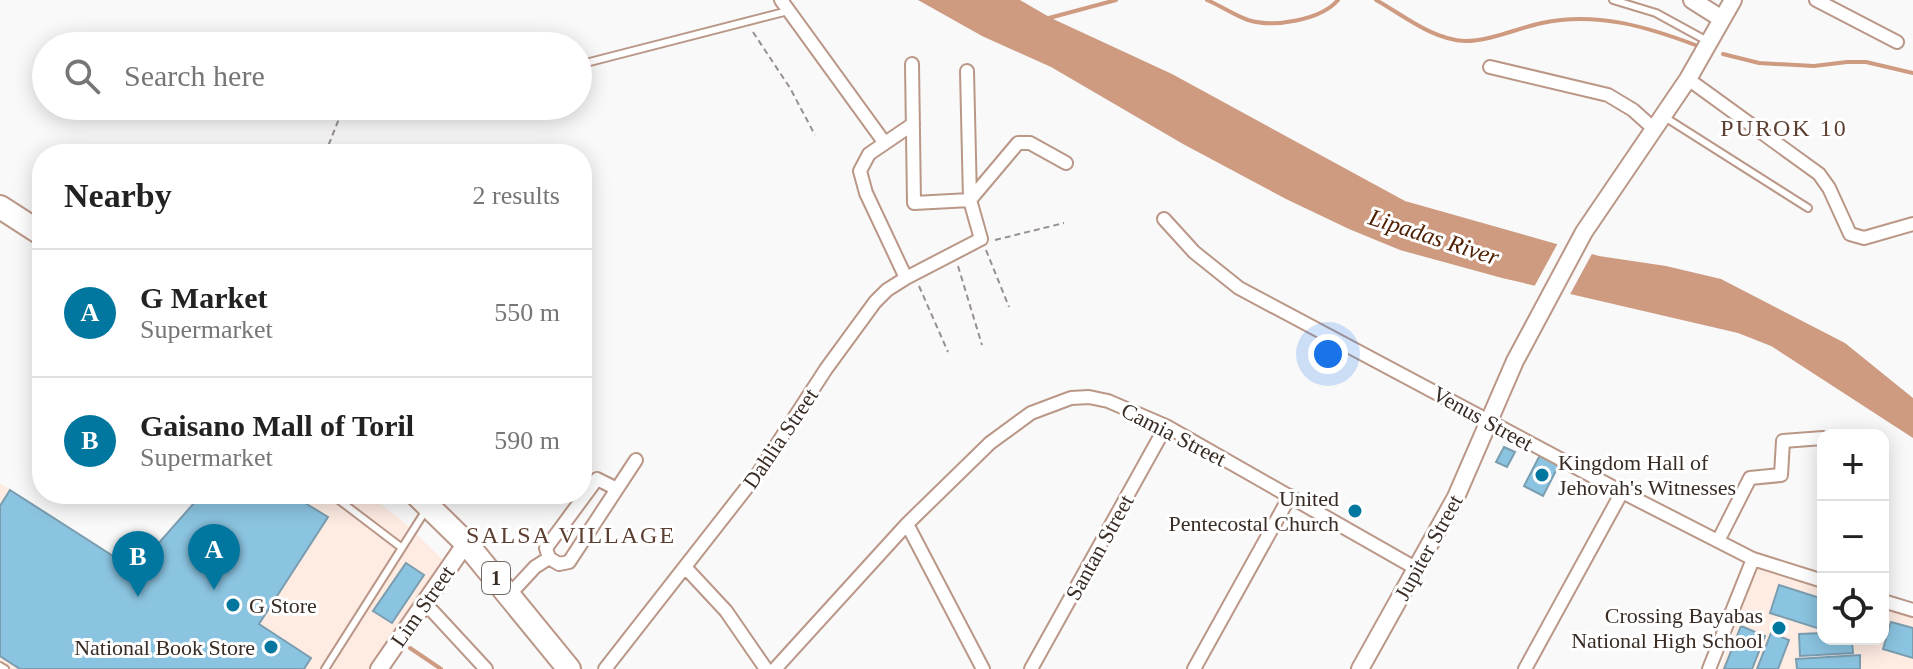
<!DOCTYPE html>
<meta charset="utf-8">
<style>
:root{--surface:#fff;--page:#f6f6f6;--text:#222;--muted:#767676;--line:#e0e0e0;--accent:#0177a0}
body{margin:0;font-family:Georgia,serif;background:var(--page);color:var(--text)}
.controls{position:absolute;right:24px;bottom:24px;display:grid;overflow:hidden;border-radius:16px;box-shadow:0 4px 20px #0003}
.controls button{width:72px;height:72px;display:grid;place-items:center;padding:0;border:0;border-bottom:2px solid var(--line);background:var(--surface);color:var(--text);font:40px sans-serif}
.you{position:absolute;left:1328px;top:354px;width:28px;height:28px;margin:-20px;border:6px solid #fff;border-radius:50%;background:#1a73e8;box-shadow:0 0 0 12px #1a73e833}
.badge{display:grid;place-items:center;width:52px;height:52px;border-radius:50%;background:var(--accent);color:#fff;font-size:26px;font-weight:700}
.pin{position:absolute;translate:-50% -66px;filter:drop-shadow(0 2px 4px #0008)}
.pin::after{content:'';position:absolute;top:42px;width:28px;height:24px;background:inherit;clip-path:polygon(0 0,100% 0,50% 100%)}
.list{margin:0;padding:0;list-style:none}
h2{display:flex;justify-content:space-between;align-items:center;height:104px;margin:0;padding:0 32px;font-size:34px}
h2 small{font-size:26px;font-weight:400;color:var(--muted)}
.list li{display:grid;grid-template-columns:52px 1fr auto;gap:24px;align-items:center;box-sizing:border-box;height:128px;padding:0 32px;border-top:2px solid var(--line)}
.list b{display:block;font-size:30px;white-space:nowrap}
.list p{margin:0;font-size:26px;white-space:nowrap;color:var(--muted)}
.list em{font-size:26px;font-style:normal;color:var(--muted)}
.icon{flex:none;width:44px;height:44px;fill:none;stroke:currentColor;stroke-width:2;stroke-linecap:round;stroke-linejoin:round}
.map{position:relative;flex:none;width:1913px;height:669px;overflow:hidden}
.search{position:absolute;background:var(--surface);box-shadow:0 4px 20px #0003;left:32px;top:32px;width:560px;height:88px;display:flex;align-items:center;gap:20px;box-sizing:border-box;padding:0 28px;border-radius:44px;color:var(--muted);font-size:30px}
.panel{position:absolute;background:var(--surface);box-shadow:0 4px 20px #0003;left:32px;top:144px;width:560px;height:360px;border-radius:32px}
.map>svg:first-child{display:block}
.built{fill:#feece3}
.water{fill:#ce9b81}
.pier{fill:#f9f9f9}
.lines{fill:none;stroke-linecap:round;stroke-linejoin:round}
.stream{stroke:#ce9b81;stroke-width:4}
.building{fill:#8bc4e1;stroke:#7a9db0;stroke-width:2}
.lane-casing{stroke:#ba9787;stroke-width:10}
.street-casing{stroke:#ba9787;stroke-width:16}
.secondary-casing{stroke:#ba9787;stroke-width:20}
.highway-casing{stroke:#ba9787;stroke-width:26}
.path{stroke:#97908d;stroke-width:2;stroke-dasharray:6 4;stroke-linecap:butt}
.lane{stroke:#fff;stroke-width:6}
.street{stroke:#fff;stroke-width:12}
.secondary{stroke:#fff;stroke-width:16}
.highway{stroke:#fff;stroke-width:22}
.poi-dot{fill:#0177a0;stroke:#fff;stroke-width:3}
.labels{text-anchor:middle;stroke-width:6;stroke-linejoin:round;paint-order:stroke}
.shield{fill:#fff;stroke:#746b66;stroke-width:2}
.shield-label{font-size:20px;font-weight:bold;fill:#392c25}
.street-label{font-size:22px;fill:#392c25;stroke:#fff}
.poi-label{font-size:22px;fill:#392c25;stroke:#fff;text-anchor:end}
.neighbourhood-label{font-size:24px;letter-spacing:2px;fill:#5c3f30;stroke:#fff}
.water-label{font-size:24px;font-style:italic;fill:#4f2003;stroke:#fff}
</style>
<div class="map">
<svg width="1913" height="669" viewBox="0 0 1913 669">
<rect width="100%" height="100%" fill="#f9f9f9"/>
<path class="built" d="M 0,483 L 135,570 L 202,494 L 368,494 L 406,524 L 443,560 L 368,669 L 0,669 Z
M 1757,567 L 1823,589 L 1823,639 L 1883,639 L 1883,608 L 1913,618 L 1913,669 L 1720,669 Z"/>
<path class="water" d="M 918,0 L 1020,0 L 1051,18 L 1172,74 L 1405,201 L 1599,256 L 1666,266 L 1721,279 L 1845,343 L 1913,398 L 1913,438 L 1771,346 L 1738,333 L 1502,278 L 1400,250 L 1349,229 L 1286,199 L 1183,144 L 1051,67 L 982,36 Z"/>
<path class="pier" d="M 1559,241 L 1594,250 L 1568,298 L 1533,289 Z"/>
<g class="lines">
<path class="stream" d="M 1207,0 C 1221,6 1234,15 1248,20 C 1274,28 1321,20 1338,0
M 1376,0 C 1403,15 1433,40 1465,41 C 1490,41 1518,28 1542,23 C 1596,11 1648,27 1698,46
M 1049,18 L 1116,0
M 1723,54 L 1759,63 L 1814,66 L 1847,62 L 1866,62 L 1913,73
M 410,648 L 441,669"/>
</g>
<path class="building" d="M 1504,447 L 1515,452 L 1507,467 L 1496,462 Z
M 1540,455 L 1559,465 L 1543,496 L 1524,486 Z
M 10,490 L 135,570 L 202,494 L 304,494 L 305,503 L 328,517 L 259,624 L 311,658 L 304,669 L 20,669 L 0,656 L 0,506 Z
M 406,563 L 424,575 L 392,623 L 373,611 Z
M 1779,585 L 1823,599 L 1823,630 L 1770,613 Z
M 1891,622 L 1913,628 L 1913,658 L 1883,649 Z
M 1741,626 L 1765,636 L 1752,669 L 1724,669 Z
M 1771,633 L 1789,640 L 1778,669 L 1757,669 Z
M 1823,633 L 1823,639 L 1827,639 L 1828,643 L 1852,642 L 1853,653 L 1800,656 L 1799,634 Z
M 1860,655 L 1860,669 L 1797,669 L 1796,659 Z"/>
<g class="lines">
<defs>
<path id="lane" d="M 1613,0 L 1656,13 L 1709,42
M 578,65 L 788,11
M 1663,116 L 1808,208
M 331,494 L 402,548
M 0,666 L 5,669
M 325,669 L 426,510"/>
<path id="street" d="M 781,0 L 884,142
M 1816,0 L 1897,42
M 912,64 L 914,203 L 970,200 L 1018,143 L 1030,143 L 1066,163
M 1490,67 L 1608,95 L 1633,110 L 1654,129
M 1688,79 L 1819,174 L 1829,188 L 1850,234 L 1864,238 L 1913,224
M 1164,219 L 1194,252 L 1239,288 L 1622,492 L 1753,559 L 1823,581
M 906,278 L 866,193 L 860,171 L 869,154 L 913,124
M 907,524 L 983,669
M 1718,541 L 1750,478 L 1781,475 L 1783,441 L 1823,438
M 549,558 L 546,548 L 597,479 L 617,489
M 685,567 L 726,611 L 766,669
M 510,594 L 535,567 L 549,558 L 559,564 L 569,562 L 636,460
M 1883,601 L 1913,610
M 424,602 L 486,669
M 605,669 L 759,472 L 826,369 L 875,302 L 887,290 L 906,278 L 981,239 L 970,200 L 967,71
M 775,669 L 907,524 L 990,443 L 1031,413 L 1071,398 L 1089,397 L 1108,401 L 1166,426 L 1417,569
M 1031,669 L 1166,426
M 1194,669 L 1290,496
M 1525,669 L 1622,492
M 1709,669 L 1753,559"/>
<path id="secondary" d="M 1692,0 L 1722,19
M 379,669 L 466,543
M 1360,669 L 1456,497 L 1515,361 L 1584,232 L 1688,79 L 1733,0"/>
<path id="highway" d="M 0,207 L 42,234
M 416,494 L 466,543 L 569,669"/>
</defs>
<use href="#lane" class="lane-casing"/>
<use href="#street" class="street-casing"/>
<use href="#secondary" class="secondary-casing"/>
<use href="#highway" class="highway-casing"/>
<path class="path" d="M 753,32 L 790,88 L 815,135
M 325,154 L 344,106
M 995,240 L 1064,223
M 986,250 L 1009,307
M 958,266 L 982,345
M 919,286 L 948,352"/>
<use href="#lane" class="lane"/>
<use href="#street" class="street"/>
<use href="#secondary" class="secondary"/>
<use href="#highway" class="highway"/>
</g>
<g class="poi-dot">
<circle cx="1542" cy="475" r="8"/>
<circle cx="1355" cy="511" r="8"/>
<circle cx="233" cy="605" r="8"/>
<circle cx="1779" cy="628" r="8"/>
<circle cx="271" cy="647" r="8"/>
</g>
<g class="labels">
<rect class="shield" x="482" y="562" width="28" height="32" rx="6"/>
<g class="shield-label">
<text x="496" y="585">1</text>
</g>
<g class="street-label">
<text transform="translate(1483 418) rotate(29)" y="8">Venus Street</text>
<text transform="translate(1174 434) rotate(27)" y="8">Camia Street</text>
<text transform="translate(780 438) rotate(-56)" y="8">Dahlia Street</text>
<text transform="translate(1099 547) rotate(-61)" y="8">Santan Street</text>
<text transform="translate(1428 547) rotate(-61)" y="8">Jupiter Street</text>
<text transform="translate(422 606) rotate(-55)" y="8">Lim Street</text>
</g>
<g class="poi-label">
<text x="1558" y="470" text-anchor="start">Kingdom Hall of<tspan x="1558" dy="25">Jehovah's Witnesses</tspan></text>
<text x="1339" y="506">United<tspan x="1339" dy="25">Pentecostal Church</tspan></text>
<text x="249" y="613" text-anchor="start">G Store</text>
<text x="1763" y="623">Crossing Bayabas<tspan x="1763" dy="25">National High School</tspan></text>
<text x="255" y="655">National Book Store</text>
</g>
<g class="neighbourhood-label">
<text x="1784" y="136">PUROK 10</text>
<text x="571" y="543">SALSA VILLAGE</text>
</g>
<g class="water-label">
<text transform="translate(1434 237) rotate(18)" y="8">Lipadas River</text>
</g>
</g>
</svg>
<div class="controls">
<button>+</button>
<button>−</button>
<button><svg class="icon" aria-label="locate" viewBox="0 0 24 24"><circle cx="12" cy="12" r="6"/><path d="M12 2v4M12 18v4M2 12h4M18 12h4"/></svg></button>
</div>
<div class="you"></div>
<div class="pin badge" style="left:214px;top:590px">A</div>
<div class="pin badge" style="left:138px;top:597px">B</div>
<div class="search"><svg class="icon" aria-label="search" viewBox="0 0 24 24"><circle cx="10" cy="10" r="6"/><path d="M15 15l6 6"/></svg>Search here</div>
<section class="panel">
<h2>Nearby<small>2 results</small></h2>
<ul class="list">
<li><span class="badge">A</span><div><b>G Market</b><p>Supermarket</p></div><em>550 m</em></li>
<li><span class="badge">B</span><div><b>Gaisano Mall of Toril</b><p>Supermarket</p></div><em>590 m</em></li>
</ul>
</section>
</div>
